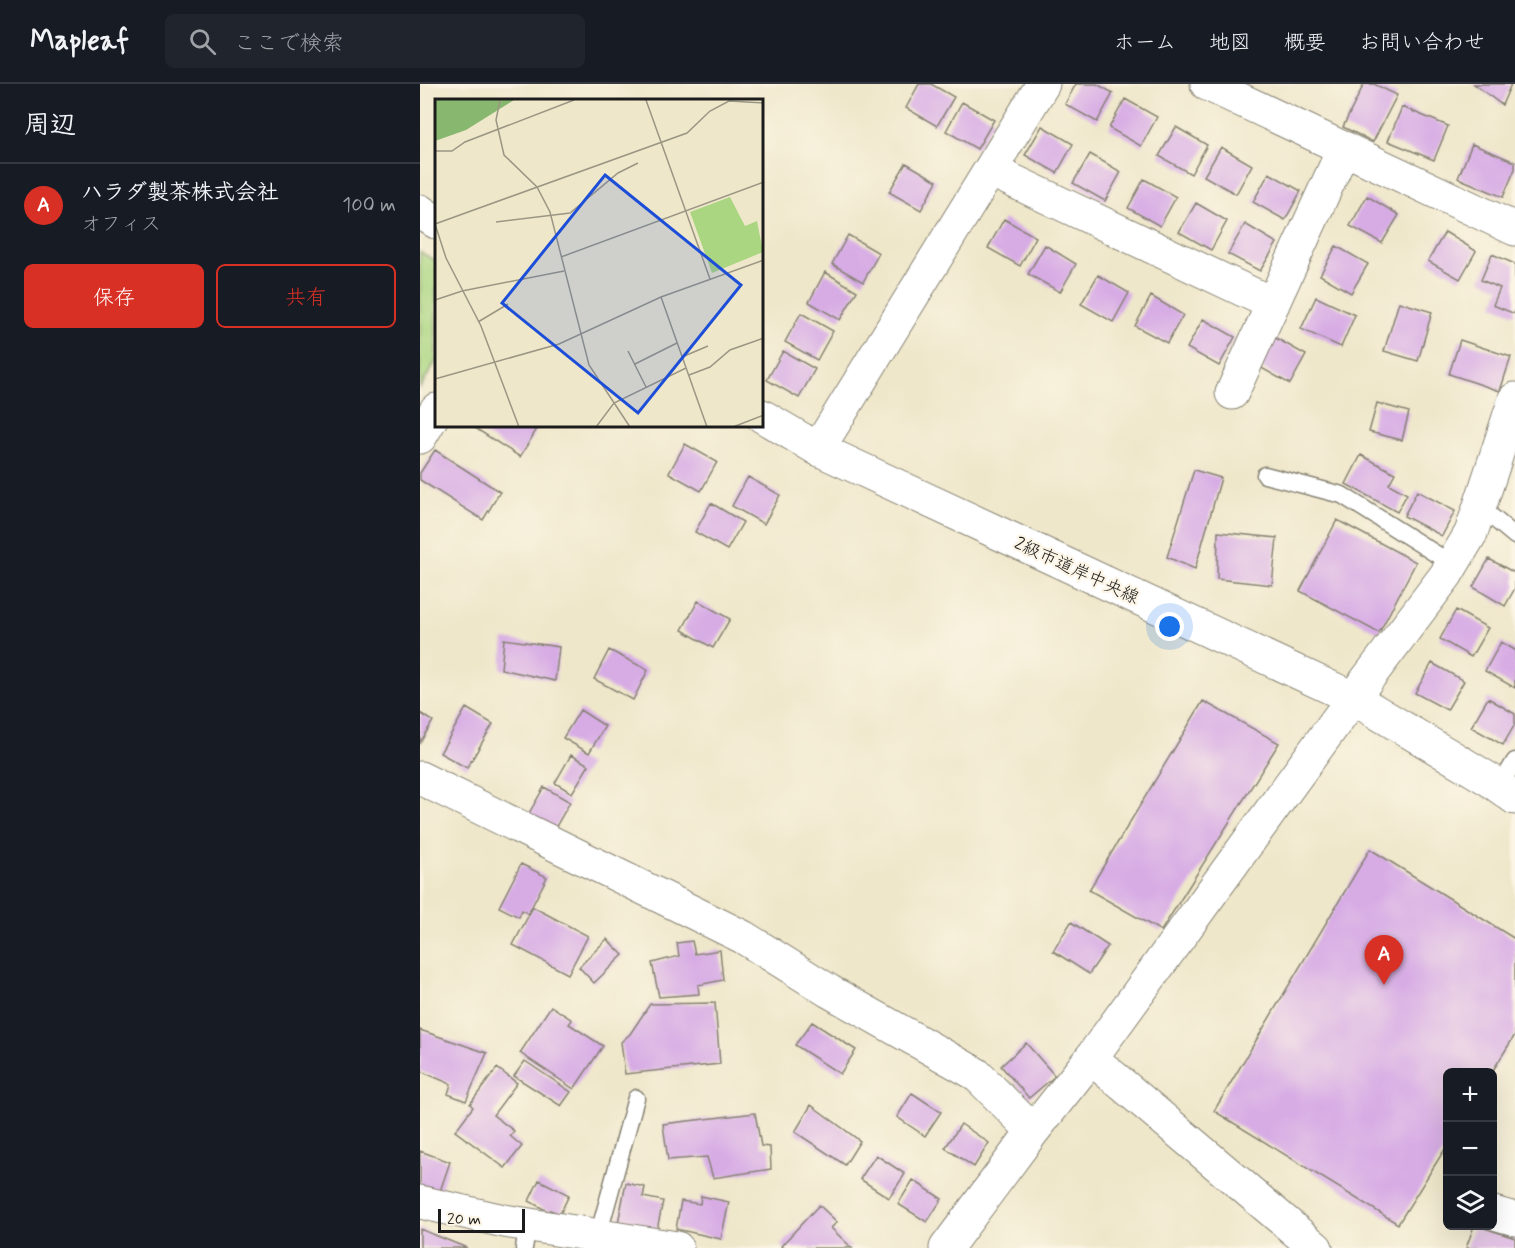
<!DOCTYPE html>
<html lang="ja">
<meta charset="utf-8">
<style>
:root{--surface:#171b24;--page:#20242c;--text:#f1f3f6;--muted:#9ea1a6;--line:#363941;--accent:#d93025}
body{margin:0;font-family:Mynerve,"Klee One",sans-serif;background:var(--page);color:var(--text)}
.controls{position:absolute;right:18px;bottom:18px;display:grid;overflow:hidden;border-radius:9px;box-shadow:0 6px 24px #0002}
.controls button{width:54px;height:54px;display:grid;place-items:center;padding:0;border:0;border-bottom:2px solid var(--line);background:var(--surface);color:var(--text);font:30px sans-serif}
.scale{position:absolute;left:18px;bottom:15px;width:87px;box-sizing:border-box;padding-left:6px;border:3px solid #1c1c1c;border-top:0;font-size:16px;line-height:21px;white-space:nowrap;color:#1c1c1c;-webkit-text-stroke:4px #fcf5e5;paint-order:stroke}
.you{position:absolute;left:750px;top:543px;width:21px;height:21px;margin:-15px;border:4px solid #fff;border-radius:50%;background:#1a73e8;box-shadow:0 0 0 9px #1a73e833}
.badge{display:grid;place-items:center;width:39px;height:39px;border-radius:50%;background:var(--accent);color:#fff;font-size:20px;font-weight:700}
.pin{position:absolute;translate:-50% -50px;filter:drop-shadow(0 2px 3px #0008)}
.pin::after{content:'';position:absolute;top:32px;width:21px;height:18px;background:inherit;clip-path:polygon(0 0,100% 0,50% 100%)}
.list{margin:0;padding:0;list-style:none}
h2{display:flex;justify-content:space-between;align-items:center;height:78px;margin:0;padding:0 24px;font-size:26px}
h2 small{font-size:20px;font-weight:400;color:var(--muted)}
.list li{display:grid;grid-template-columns:39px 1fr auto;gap:18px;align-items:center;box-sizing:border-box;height:84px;padding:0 24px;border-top:2px solid var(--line)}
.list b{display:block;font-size:22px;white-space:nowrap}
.list p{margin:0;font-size:20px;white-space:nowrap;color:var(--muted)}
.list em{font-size:20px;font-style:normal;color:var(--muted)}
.actions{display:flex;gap:12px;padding:18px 24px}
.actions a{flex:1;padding:14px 0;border:2px solid var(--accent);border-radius:9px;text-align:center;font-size:21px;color:var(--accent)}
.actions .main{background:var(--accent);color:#fff}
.icon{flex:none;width:33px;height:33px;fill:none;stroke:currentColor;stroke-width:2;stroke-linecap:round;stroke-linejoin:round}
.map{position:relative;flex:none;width:1095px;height:1164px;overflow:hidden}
header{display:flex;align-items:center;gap:36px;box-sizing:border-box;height:84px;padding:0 30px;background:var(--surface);border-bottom:2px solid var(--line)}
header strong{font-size:28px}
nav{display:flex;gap:33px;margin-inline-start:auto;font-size:21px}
.search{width:420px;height:54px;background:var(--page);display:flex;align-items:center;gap:15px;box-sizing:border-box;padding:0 21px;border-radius:9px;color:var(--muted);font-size:22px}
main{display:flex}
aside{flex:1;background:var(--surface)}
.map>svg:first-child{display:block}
.green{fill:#abd681;stroke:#64794e;stroke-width:1.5}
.building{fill:#d7ace5}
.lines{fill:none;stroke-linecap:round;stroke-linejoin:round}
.lane-casing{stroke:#868273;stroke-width:19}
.street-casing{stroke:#868273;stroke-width:35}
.secondary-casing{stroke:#868273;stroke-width:35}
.lane{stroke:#fff;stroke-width:16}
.street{stroke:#fff;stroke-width:33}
.secondary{stroke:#fff;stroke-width:33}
.labels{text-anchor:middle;stroke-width:4.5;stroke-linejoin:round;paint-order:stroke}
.street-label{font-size:18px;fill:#1c1c1c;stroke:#fcf5e5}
.inset-road{fill:none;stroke:#9b9684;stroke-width:1.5}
.view{fill:#1d4ed8;fill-opacity:0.15;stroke:#1d4ed8;stroke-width:3}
.inset-edge{fill:none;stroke:#1c1c1c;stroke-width:3}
</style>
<header>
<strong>Mapleaf</strong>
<div class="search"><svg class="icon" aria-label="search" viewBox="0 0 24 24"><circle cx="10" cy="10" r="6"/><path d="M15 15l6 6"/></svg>ここで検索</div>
<nav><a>ホーム</a><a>地図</a><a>概要</a><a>お問い合わせ</a></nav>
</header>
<main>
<aside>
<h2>周辺<small></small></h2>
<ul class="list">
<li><span class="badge">A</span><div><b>ハラダ製茶株式会社</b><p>オフィス</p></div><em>100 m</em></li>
</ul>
<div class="actions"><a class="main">保存</a><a>共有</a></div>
</aside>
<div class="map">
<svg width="1095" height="1164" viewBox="0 0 1095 1164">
<rect width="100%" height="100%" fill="#fcf5e5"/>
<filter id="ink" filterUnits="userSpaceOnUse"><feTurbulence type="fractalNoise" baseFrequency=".0167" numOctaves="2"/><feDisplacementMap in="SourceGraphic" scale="12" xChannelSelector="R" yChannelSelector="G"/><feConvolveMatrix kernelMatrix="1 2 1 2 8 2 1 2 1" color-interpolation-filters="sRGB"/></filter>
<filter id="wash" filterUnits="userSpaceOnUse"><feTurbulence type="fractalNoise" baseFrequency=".008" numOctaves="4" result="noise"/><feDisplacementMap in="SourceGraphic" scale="24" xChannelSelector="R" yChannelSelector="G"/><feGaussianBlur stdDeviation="1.35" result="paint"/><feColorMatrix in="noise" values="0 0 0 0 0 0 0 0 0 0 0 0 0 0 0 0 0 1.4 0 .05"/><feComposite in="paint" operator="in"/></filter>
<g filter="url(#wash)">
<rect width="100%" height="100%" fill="#efe7ca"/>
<path class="green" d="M 0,168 L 16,177 L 16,277 L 0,304 Z"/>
<g id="blocks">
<path class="building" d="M 499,0 L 511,0 L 534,13 L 517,42 L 486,24 Z
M 656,0 L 677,0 L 693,9 L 677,38 L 645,20 Z
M 944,0 L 954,0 L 977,11 L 953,58 L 923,43 Z
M 1054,0 L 1091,0 L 1082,21 Z
M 705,15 L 737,33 L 721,62 L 689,44 Z
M 542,18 L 574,36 L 557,65 L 526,47 Z
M 982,23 L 1028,42 L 1014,76 L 968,57 Z
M 622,42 L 653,60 L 637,89 L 605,71 Z
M 756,43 L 787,61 L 771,90 L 739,72 Z
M 1052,60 L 1095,78 L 1095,85 L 1083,113 L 1038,94 Z
M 801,63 L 832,81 L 816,110 L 784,92 Z
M 670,70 L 701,88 L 685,117 L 653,99 Z
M 486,79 L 517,97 L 501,126 L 469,108 Z
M 849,89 L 881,107 L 865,136 L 833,118 Z
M 724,95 L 756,113 L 740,142 L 708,124 Z
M 947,112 L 979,131 L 962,159 L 930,142 Z
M 776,119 L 807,137 L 791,166 L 759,148 Z
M 584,135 L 616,153 L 600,182 L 568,164 Z
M 825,140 L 857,159 L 840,187 L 808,170 Z
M 1025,148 L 1056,167 L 1040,195 L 1008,177 Z
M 428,151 L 459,169 L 443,198 L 412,180 Z
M 625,161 L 656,180 L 640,208 L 608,190 Z
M 916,162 L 948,180 L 931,209 L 900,191 Z
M 1072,170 L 1095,180 L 1095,230 L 1073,221 L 1080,204 L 1061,196 Z
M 405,188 L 437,207 L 420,236 L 389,218 Z
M 678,191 L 709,209 L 693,238 L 661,220 Z
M 731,212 L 763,231 L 747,259 L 715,242 Z
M 896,213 L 935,231 L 921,263 L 881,245 Z
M 979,218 L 1012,228 L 998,277 L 964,267 Z
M 381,229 L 413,247 L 397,276 L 365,258 Z
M 783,235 L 815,253 L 799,282 L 767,264 Z
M 854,253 L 886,271 L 870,300 L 838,282 Z
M 1040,256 L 1091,273 L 1080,307 L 1029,290 Z
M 363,267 L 395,285 L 379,314 L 347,296 Z
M 957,319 L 989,328 L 982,356 L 949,348 Z
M 52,342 L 113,342 L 117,345 L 100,373 Z
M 265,360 L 297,378 L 281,407 L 249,389 Z
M 15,366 L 80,408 L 63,436 L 0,396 L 0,389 Z
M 941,371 L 975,389 L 969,400 L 987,410 L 977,428 L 926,400 Z
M 774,386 L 801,394 L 775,485 L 747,473 Z
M 328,393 L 360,411 L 344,440 L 312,422 Z
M 997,407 L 1035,427 L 1022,452 L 984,432 Z
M 291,419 L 323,438 L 307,466 L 275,448 Z
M 917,436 L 996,478 L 959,549 L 880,507 Z
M 798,448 L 857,454 L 852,501 L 797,495 Z
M 1069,475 L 1095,489 L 1095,504 L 1085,522 L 1053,503 Z
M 278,517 L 310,535 L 293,564 L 262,546 Z
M 1036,526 L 1068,544 L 1051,573 L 1020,555 Z
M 84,555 L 139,563 L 135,597 L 81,585 Z
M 1081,558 L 1095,566 L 1095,604 L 1065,587 Z
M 189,566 L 228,586 L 213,616 L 174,595 Z
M 1012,579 L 1044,597 L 1027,626 L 995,609 Z
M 1068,614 L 1095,630 L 1095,640 L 1083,661 L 1051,643 Z
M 783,617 L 859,659 L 741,847 L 669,806 Z
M 46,624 L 73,640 L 47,684 L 20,669 Z
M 160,626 L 185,642 L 169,669 L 143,654 Z
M 0,629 L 13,637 L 0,659 Z
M 151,671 L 169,681 L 152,709 L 135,699 Z
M 124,703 L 150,718 L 134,746 L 108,731 Z
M 950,765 L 1095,855 L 1095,951 L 1072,988 L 1028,988 L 1028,1060 L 978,1140 L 794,1027 Z
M 101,780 L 127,793 L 108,830 L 102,826 L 99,833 L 79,823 Z
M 113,823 L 168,852 L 148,890 L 93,861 Z
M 651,838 L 688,862 L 669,890 L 633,867 Z
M 187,855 L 203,871 L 174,899 L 159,883 Z
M 272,857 L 275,870 L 300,866 L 303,896 L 278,901 L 279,910 L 239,913 L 232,879 L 259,872 L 257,859 Z
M 295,919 L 300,980 L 205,990 L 201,958 L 210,950 L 230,920 Z
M 131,922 L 152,936 L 149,940 L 183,962 L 154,1005 L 100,969 Z
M 392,938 L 436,966 L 420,990 L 375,961 Z
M 0,946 L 67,969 L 46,1017 L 28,1010 L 31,1000 L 0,987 Z
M 606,959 L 635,992 L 609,1014 L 581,982 Z
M 105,977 L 151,1008 L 141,1022 L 94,992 Z
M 77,984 L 97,999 L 73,1031 L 94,1047 L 90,1052 L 102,1062 L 85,1084 L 35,1047 L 53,1023 L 50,1020 Z
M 492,1009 L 521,1028 L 505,1052 L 477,1033 Z
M 391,1021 L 440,1057 L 425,1081 L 375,1048 Z
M 335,1029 L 341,1062 L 350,1063 L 351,1085 L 293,1094 L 287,1073 L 248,1076 L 243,1040 Z
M 541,1040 L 569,1059 L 554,1083 L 525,1064 Z
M 0,1067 L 30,1078 L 19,1110 L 0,1103 Z
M 456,1071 L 485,1090 L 469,1114 L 440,1095 Z
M 119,1096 L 149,1111 L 140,1130 L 130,1126 L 129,1128 L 109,1117 Z
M 493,1096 L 522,1115 L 507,1138 L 478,1120 Z
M 206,1099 L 225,1103 L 223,1113 L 243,1117 L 237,1146 L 198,1139 Z
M 281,1112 L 309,1118 L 301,1155 L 256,1145 L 261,1117 L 280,1120 Z
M 399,1121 L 417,1138 L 411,1144 L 432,1164 L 363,1164 L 361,1162 Z
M 1054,1142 L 1058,1142 L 1095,1154 L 1095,1164 L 1046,1164 Z
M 0,1145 L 47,1164 L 0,1164 Z"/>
</g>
</g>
<g filter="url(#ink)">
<use href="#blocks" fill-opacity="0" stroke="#868273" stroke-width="1.5"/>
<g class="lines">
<defs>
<path id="lane" d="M 845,391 L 922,411 L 1032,480
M 1060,423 L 1095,452
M 1079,703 L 1095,677
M 178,1152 L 216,1014
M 104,1164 L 108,1141"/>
<path id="street" d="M 787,0 L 1095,145
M 570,86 L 853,220
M 812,309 L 924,64
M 0,353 L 16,326
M 398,365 L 623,0
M 0,694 L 323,853 L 409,907 L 556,990 L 613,1047
M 671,974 L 896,1164
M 0,1118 L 84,1137 L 257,1164
M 1074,1129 L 1095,1135
M 526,1164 L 613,1047 L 671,974 L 933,614 L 1026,491 L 1051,449 L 1095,315"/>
<path id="secondary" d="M 0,127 L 16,138
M 342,332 L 398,365 L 933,614 L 1070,696 L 1095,714"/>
</defs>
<use href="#lane" class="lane-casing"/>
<use href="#street" class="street-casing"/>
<use href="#secondary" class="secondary-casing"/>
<use href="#lane" class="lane"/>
<use href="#street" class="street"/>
<use href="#secondary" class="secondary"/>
</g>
</g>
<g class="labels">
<g class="street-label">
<text transform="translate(657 486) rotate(25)" y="6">2級市道岸中央線</text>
</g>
</g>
<g transform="translate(15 15)">
<rect width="328" height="328" fill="#efe7ca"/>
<path d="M 295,98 L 310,127 L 322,122 L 328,153 L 277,174 L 255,113 Z" fill="#abd681"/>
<path d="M 0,1 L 79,1 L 31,31 L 0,42 Z" fill="#88b76f"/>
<path class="inset-road" d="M 65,1 L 61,21 L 69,56 L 102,88 L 115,113 L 154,266 L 195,328M 211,1 L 275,180M 0,52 L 17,52 L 30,43 L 139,1M 61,123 L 135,114 L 183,74 L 203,64M 0,125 L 252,34 L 275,12 L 294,2 L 329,4M 0,125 L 11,159 L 46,227 L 84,328M 126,158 L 329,83M 226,198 L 272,328M 0,201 L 27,192 L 129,172M 43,223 L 73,205M 193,252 L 211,288M 247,258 L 273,247M 200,265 L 242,244M 254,276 L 275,268 L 295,251 L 329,239M 0,280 L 124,245 L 226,198 L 329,161M 161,328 L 179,304 L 251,269M 298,328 L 329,316"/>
<path class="view" d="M 170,76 L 306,186 L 203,314 L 67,204 Z"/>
<rect width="328" height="328" class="inset-edge"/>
</g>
</svg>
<div class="controls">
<button>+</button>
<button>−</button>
<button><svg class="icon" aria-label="layers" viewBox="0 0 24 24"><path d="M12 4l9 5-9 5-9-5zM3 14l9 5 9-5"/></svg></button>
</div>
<div class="scale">20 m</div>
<div class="you"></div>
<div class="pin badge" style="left:964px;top:901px">A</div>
</div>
</main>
